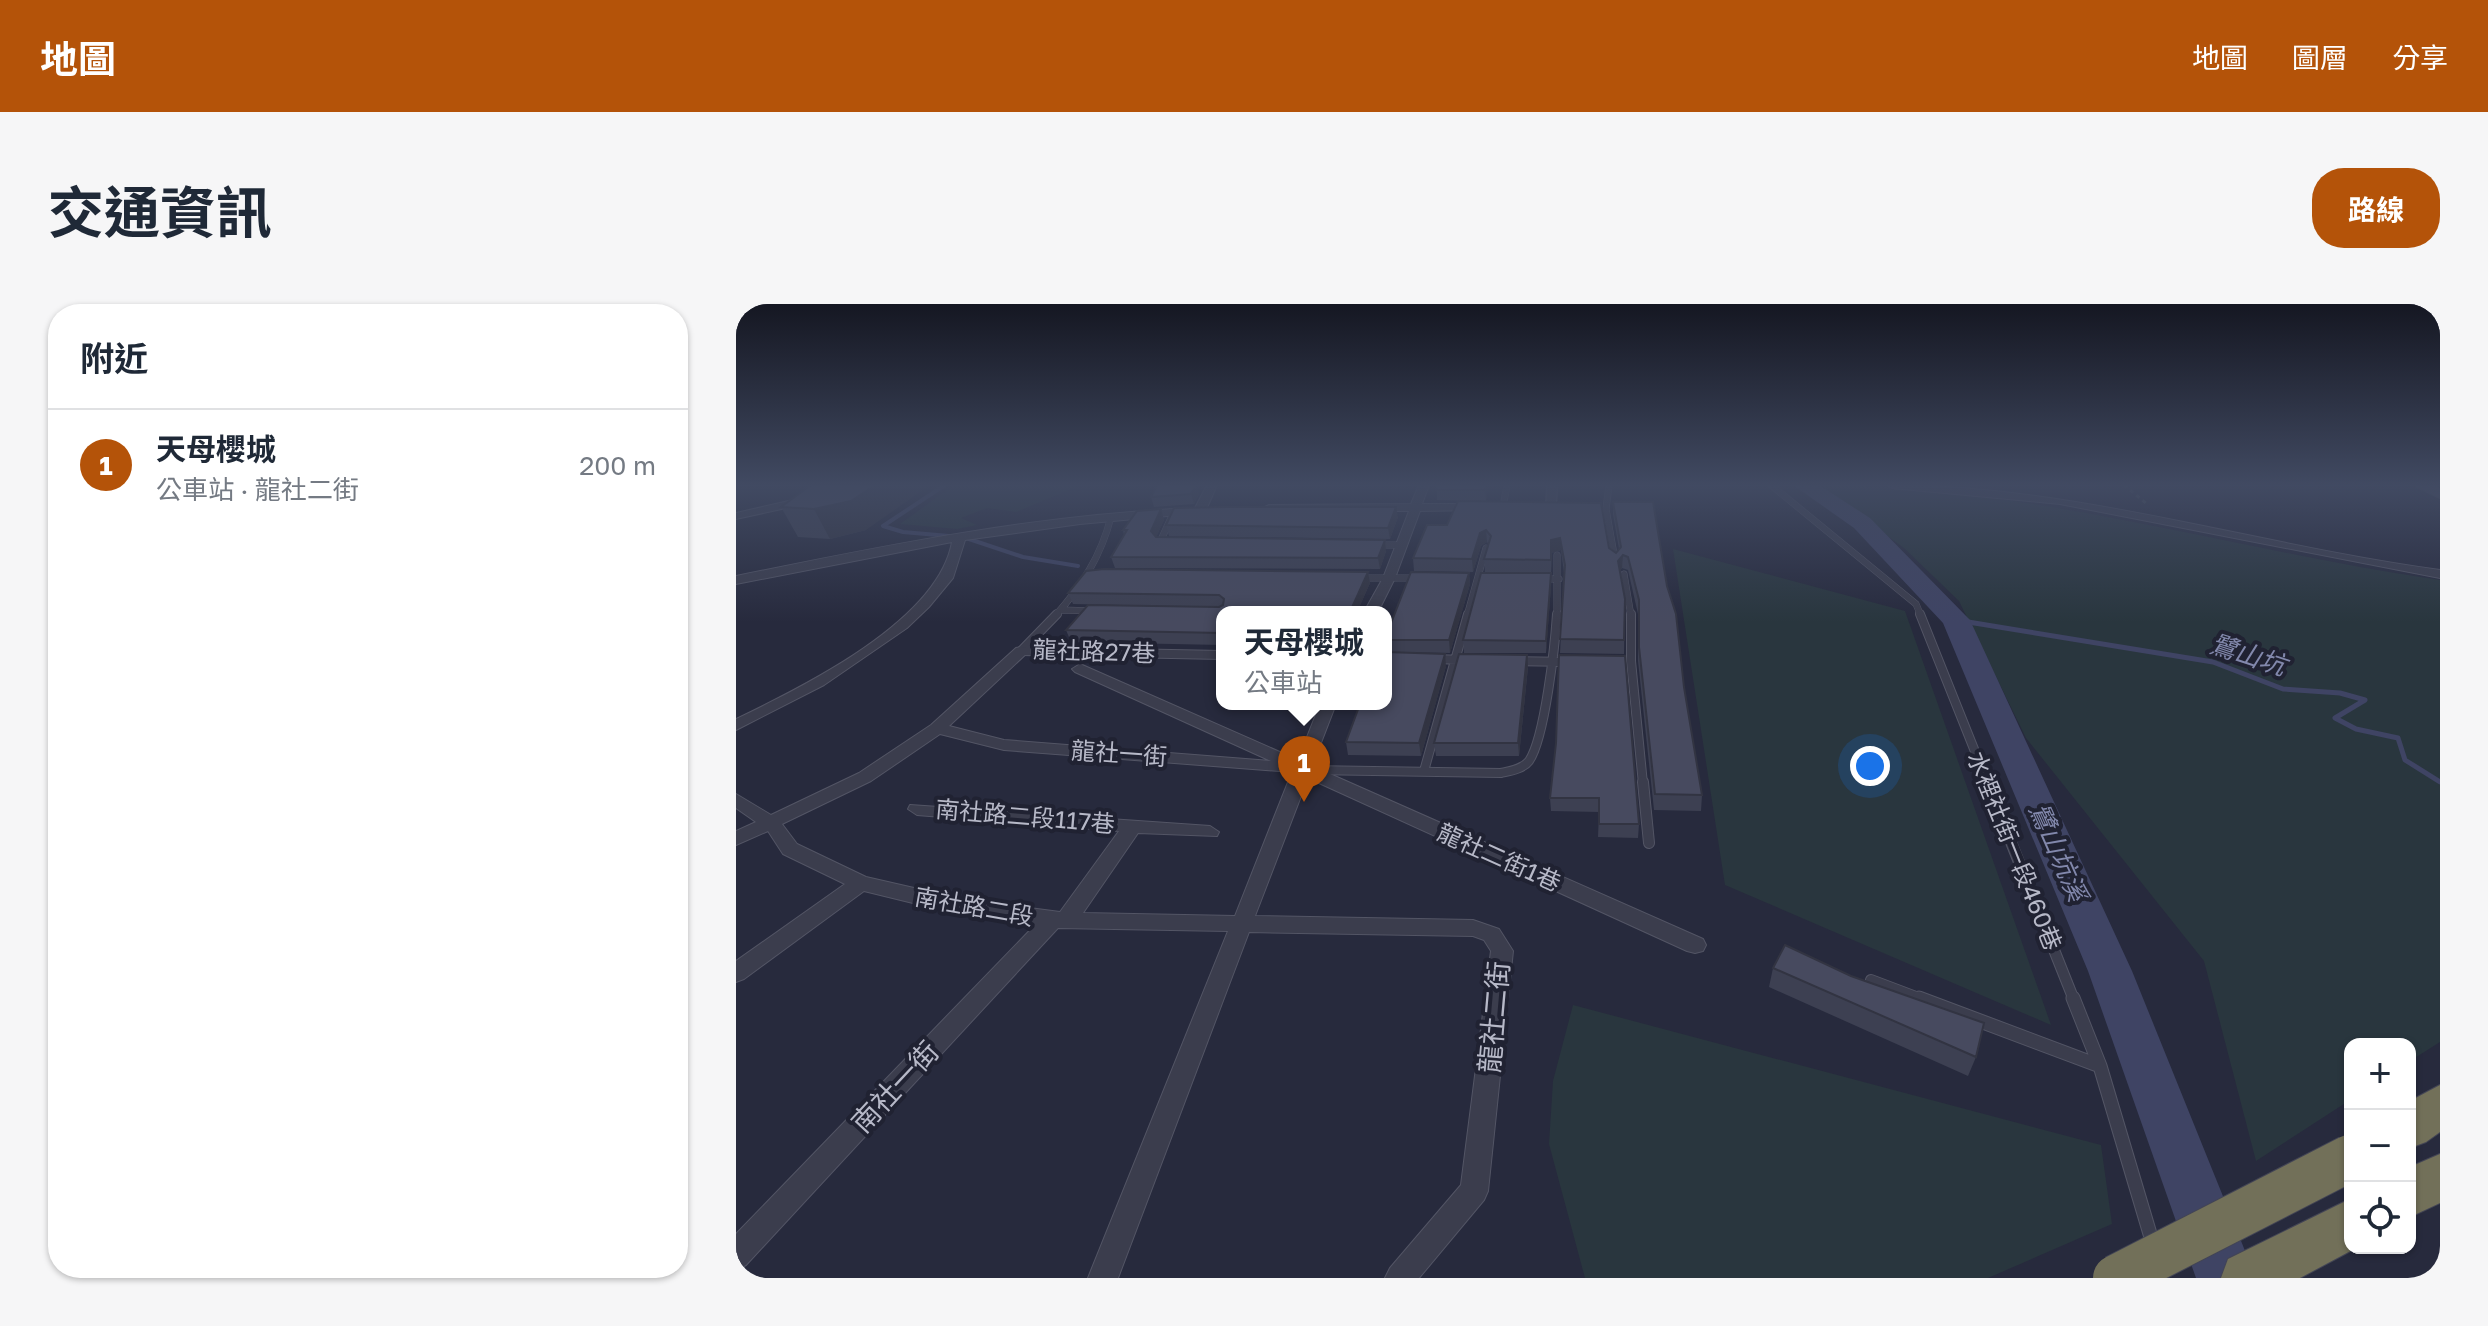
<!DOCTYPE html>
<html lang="zh-TW">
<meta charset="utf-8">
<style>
:root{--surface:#fff;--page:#f6f6f7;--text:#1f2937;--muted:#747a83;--line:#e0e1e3;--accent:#b45309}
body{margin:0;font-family:"Golos Text","Noto Sans TC",sans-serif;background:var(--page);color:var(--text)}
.controls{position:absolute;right:24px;bottom:24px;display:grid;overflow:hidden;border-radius:16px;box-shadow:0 2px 6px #0004}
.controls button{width:72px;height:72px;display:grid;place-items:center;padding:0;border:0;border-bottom:2px solid var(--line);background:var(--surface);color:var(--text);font:40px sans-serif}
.you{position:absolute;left:1134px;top:462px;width:28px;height:28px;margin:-20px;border:6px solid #fff;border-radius:50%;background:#1a73e8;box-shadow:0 0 0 12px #1a73e833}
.badge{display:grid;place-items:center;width:52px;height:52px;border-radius:50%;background:var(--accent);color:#fff;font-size:26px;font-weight:700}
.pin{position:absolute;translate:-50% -66px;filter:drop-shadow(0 2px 4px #0008)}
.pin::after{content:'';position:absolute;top:42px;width:28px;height:24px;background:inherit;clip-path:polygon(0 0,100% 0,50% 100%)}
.popup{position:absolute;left:480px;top:302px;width:176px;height:104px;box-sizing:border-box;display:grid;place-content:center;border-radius:16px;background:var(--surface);filter:drop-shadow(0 2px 6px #0005);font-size:26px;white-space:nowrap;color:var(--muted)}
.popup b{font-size:30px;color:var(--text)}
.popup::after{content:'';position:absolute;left:50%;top:100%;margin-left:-16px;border:16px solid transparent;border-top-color:var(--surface)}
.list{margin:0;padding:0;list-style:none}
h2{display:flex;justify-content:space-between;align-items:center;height:104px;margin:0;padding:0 32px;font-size:34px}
h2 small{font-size:26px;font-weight:400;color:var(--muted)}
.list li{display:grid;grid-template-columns:52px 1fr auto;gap:24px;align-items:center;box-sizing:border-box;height:112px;padding:0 32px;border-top:2px solid var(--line)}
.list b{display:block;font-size:30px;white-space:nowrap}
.list p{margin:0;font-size:26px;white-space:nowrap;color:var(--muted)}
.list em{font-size:26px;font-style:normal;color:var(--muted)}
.icon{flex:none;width:44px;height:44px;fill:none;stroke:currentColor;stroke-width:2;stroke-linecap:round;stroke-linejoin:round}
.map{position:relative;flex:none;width:1704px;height:974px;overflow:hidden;border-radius:32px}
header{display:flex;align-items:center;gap:48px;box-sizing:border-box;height:112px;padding:0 40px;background:var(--accent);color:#fff}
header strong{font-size:38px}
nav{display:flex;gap:44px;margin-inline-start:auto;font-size:28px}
.intro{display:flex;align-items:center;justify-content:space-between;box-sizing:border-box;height:192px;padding:0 48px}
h1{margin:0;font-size:56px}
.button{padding:20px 36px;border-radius:32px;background:var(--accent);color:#fff;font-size:28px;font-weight:700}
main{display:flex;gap:48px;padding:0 48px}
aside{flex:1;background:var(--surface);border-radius:32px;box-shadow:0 2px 6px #0004}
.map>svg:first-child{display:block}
.green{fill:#29363e}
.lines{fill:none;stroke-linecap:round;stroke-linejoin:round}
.stream-far1{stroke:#3f4464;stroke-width:4}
.stream{stroke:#3f4464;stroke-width:5}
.river{fill:#3f4464;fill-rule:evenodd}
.lane-far3-casing{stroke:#535565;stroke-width:7}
.lane-far2-casing{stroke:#535565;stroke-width:10}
.lane-far1-casing{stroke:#535565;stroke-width:12}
.lane-casing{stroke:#535565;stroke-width:15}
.street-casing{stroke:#535565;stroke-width:2}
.secondary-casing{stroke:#444656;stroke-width:2}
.highway-casing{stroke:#434555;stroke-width:2}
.path{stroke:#47535b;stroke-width:3;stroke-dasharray:4 4;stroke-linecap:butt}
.lane-far3{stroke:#3b3d4d;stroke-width:6}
.lane-far2{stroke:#3b3d4d;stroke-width:8}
.lane-far1{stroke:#3b3d4d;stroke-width:10}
.lane{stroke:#3b3d4d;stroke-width:13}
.street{fill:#3b3d4d;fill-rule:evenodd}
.secondary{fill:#4a4c60;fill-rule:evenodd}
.highway{fill:#727059;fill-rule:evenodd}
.highway-bridge-casing{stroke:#434555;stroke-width:48;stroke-linecap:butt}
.highway-bridge{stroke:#727059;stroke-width:46}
.wall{fill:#3d4052}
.shaded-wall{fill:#323442}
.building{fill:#474a5f;stroke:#323442;stroke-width:2}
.labels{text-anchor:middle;stroke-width:8;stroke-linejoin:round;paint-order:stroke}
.street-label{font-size:24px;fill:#b7b9c8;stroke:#202232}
.water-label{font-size:26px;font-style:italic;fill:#8288ac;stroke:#202232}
.near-street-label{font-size:28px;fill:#b7b9c8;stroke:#202232}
</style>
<header>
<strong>地圖</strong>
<nav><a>地圖</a><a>圖層</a><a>分享</a></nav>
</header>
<div class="intro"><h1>交通資訊</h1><a class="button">路線</a></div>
<main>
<aside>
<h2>附近<small></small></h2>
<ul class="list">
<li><span class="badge">1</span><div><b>天母櫻城</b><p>公車站 · 龍社二街</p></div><em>200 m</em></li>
</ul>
</aside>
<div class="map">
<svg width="1704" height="974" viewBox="0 0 1704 974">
<rect width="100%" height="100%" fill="#272a3d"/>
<path class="green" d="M 218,181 L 345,181 L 280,208 L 251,204 L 225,214 L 241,221 L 221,225 L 164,220 Z
M 1080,181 C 1293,181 1496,246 1704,276 L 1704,738 L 1674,757 L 1674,740 L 1614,740 L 1614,796 L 1520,857 L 1468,657 L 1290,434 L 1223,297 L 1168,244 Z
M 937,245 L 1169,307 L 1315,721 L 989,581 Z
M 837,701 L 1365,841 L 1376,920 L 1252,974 L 849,974 L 813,840 L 817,777 Z"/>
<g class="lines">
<path class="stream-far1" d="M 209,181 L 147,222 L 167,228 L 213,232
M 233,235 L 287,253 L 342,262"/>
<path class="stream" d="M 1220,316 L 1477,358 L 1547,385 L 1604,389 L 1629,396 L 1599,414 L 1620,425 L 1662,434 L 1669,456 L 1704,478"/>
<path class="river" d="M 1057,181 L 1083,181 L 1134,214 L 1234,316 L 1396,667 L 1520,974 L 1460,974 L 1352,667 L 1207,319 L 1118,224 Z"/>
<defs>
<path id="lane-far3" d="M 873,181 L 870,205 L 879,256
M 1035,181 L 1180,300 L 1185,312
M 767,203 L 771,181
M 431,239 L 424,238 L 435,214
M 638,241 L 667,241
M 821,251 L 821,312
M 888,270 L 895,312
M 620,274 L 682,274
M 804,275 L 823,275
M 325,306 L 358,307
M 319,312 C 346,282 365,252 375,213
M 731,312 L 750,244"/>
<path id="lane-far2" d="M 321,310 L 285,347 L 486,351
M 895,310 L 895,357 L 907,480
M 1184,310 L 1252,480
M 697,355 L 731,356
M 781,357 L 835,358
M 574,466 L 765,469 C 774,467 787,465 793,457 C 809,434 819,340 821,310
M 688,467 L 732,310"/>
<path id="lane-far1" d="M 907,478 L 913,539
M 1251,478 L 1338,696
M 1135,676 L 1188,696"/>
<path id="lane" d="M 1183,694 L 1364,762
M 1337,694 L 1364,762 L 1417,940"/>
<path id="street" d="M 95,181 L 105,181 L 107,186 L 96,194 L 0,215 L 0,209 L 88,189 L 96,185 Z
M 471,181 L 481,181 L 470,206 L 464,209 L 344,220 L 229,236 L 217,274 L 193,303 L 171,324 L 88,381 L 0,426 L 0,415 C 67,383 202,317 216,238 L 0,280 L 0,272 C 151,241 305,210 459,204 Z
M 683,181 L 693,181 L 686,200 L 743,200 L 749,203 L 743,206 L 684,207 L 659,274 L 642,308 L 628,308 L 647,274 L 673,207 L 533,207 L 527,204 L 533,201 L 675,200 Z
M 811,181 L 821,181 L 820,206 L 810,204 Z
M 1151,181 C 1339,181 1519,241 1704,266 L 1704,274 L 1324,200 L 1156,184 Z
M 285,343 L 290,344 L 290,350 L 213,422 L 268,436 L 535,457 L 339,368 L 336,365 L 344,360 L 562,456 L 584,400 L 600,400 L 576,462 L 967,635 L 970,641 L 967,647 L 959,649 L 951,647 L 572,474 L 519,612 L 737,616 L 763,625 L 777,647 L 752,887 L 748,896 L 683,974 L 649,974 L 654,964 L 725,881 L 755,647 L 748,636 L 737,632 L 513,628 L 382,974 L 352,974 L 492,627 L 322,624 L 10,961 L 0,966 L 0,930 L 299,621 L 226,611 L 128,587 L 8,675 L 0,678 L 0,657 L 109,580 L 47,550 L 32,527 L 0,541 L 0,527 L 20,518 L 0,504 L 0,490 L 35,511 L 123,469 L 195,421 L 280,344 ZM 204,430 L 268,446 L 556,468 L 499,612 L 347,609 L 402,529 L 481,532 L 483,528 L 474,522 L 174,501 L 172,505 L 181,511 L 383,527 L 324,608 L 226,595 L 130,573 L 61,540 L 46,520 L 135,477 Z"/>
<path id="secondary" d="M 1677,181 L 1696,181 L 1704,185 L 1704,194 Z"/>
<path id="highway" d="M 1704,781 L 1704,828 L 1690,838 L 1674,844 L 1674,797 Z
M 1704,850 L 1704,899 L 1674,913 L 1674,863 Z
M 1614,895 L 1614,944 L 1620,944 L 1564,974 L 1485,974 L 1492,955 Z"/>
</defs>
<use href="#lane-far3" class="lane-far3-casing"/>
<use href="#lane-far2" class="lane-far2-casing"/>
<use href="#lane-far1" class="lane-far1-casing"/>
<use href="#lane" class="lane-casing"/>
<use href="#street" class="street-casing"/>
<use href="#secondary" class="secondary-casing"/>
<use href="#highway" class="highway-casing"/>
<path class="path" d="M 1388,181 L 1411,200"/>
<use href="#lane-far3" class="lane-far3"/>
<use href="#lane-far2" class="lane-far2"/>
<use href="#lane-far1" class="lane-far1"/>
<use href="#lane" class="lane"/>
<use href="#street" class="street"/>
<use href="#secondary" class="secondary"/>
<use href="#highway" class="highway"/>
<defs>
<path id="highway-bridge" d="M 1380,974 L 1614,854"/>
</defs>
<use href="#highway-bridge" class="highway-bridge-casing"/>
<use href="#highway-bridge" class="highway-bridge"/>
</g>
<path class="wall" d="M 75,181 L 130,226 L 94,235 L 62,233 L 45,203 Z
M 701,181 L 752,181 L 750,197 L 701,196 Z
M 463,190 L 458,200 L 418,203 L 415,193 Z
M 722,197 L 873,244 L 880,249 L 883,245 L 877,210 L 877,198 L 948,383 L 966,491 L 965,507 L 918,506 L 902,357 L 902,310 L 892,266 L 886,264 L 884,267 L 889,295 L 888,350 L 824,349 L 828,269 L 825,246 L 816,249 L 815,269 L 749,268 L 748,255 L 753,241 L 751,238 L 745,242 L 737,268 L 678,267 L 677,254 L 711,221 Z
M 425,205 L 428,216 L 420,233 L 650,247 L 644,265 L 379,264 L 375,253 L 388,231 L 387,226 Z
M 662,213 L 654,235 L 433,232 L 430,221 Z
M 632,268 L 634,279 L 621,308 L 486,308 L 486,341 L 335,338 L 330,326 L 483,303 L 337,300 L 332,289 Z
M 733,269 L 734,280 L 714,349 L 651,348 L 650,332 Z
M 815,281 L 810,349 L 728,349 L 727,336 Z
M 710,362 L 685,452 L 612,451 L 610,438 Z
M 792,363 L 783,452 L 700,452 L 698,439 Z
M 820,439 L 903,520 L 902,534 L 862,533 L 863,508 L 815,507 L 814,494 Z
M 1037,664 L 1115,672 L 1240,753 L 1232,772 L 1033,683 Z"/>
<path class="shaded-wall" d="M 139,181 L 194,181 L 130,226 L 94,235 L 78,205 Z
M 460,181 L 461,181 L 463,190 L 458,200 L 455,190 Z
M 750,181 L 752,181 L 750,197 L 749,186 Z
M 660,203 L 662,213 L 654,235 L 652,224 Z
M 425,205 L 428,216 L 418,238 L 415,227 Z
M 750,226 L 751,238 L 745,242 L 737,268 L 736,255 L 744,229 Z
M 824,234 L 825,246 L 816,249 L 815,269 L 815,236 Z
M 649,236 L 650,247 L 644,265 L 642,254 Z
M 887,251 L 886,264 L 882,270 L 882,257 Z
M 632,268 L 634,279 L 621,308 L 614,308 Z
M 733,269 L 734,280 L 714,349 L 713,336 Z
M 815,269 L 815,281 L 810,349 L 810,337 Z
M 709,350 L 710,362 L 685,452 L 683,439 Z
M 791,351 L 792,363 L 783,452 L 782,439 Z"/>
<path class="building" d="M 75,181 L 139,181 L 115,197 L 78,205 L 45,203 Z
M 421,181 L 460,181 L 455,190 L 415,193 Z
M 701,181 L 750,181 L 749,186 L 700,186 Z
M 722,197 L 865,199 L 873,244 L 880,249 L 885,243 L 877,198 L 917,198 L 931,282 L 940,310 L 948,383 L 966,491 L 919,490 L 903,343 L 903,296 L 892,253 L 887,251 L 882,257 L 889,295 L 888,336 L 824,335 L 829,261 L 824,234 L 815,236 L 815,256 L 748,255 L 755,232 L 750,226 L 744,229 L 736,255 L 677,254 L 691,221 L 711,221 Z
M 490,203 L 660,203 L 652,224 L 430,221 L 438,204 Z
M 425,205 L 415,227 L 420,233 L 649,236 L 642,254 L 375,253 L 391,226 L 387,226 L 401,207 Z
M 368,265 L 632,268 L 614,308 L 486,308 L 486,329 L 330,326 L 352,301 L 483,303 L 487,301 L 488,295 L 483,291 L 332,289 L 350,267 Z
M 675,268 L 733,269 L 713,336 L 650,336 L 650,332 Z
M 745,269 L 815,269 L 810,337 L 727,336 Z
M 650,348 L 709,350 L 683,439 L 610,438 L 624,400 L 650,400 Z
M 723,350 L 791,351 L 782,439 L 698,439 Z
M 823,351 L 889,352 L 903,520 L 863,520 L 863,494 L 814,494 L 820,439 Z
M 1049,641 L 1115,672 L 1248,719 L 1240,753 L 1037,664 Z"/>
<linearGradient id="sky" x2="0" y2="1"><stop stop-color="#151722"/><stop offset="0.57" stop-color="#414a62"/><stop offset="1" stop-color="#414a62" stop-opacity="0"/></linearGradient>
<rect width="1704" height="318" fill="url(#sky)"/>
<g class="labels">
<g class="street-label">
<text transform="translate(358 348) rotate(2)" y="8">龍社路27巷</text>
<text transform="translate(383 450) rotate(4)" y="8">龍社一街</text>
<text transform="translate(289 513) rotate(5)" y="8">南社路二段117巷</text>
<text transform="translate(1278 547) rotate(68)" y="8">水裡社街一段460巷</text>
<text transform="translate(763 554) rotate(24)" y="8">龍社二街1巷</text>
<text transform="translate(238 603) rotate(10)" y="8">南社路二段</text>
</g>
<g class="water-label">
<text transform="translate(1512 351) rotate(18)" y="9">鷺山坑</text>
<text transform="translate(1322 548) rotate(66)" y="9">鷺山坑溪</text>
</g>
<g class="near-street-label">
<text transform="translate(758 713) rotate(-85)" y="10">龍社二街</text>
<text transform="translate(159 783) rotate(-47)" y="10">南社一街</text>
</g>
</g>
</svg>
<div class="controls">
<button>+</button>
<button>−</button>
<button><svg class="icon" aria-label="locate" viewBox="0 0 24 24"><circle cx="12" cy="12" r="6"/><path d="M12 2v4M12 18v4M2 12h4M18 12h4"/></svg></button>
</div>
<div class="you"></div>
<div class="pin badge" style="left:568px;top:498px">1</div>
<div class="popup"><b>天母櫻城</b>公車站</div>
</div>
</main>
